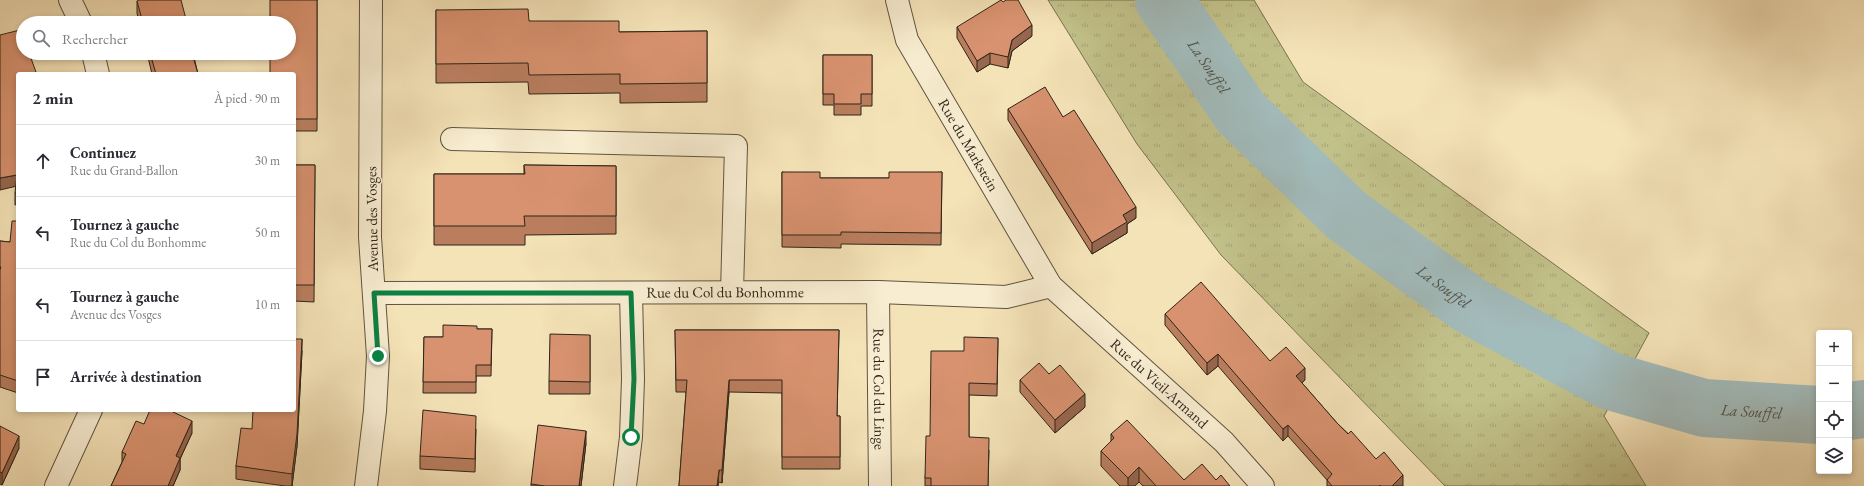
<!DOCTYPE html>
<html lang="fr">
<meta charset="utf-8">
<style>
:root{--surface:#fff;--page:#f2f2f3;--text:#2b2b33;--muted:#7c7c81;--line:#e1e1e2}
body{margin:0;font-family:"EB Garamond",serif;background:var(--page);color:var(--text)}
.controls{position:absolute;right:12px;bottom:12px;display:grid;overflow:hidden;border-radius:4px;box-shadow:0 2px 6px #0003}
.controls button{width:36px;height:36px;display:grid;place-items:center;padding:0;border:0;border-bottom:1px solid var(--line);background:var(--surface);color:var(--text);font:20px sans-serif}
.stop{position:absolute;width:12px;height:12px;margin:-9px;border:3px solid #0b8043;border-radius:50%;background:#fff}
.stop.end{background:#0b8043;border-color:#fff;box-shadow:0 1px 4px #0008}
.list{margin:0;padding:0;list-style:none}
h2{display:flex;justify-content:space-between;align-items:center;height:52px;margin:0;padding:0 16px;font-size:17px}
h2 small{font-size:13px;font-weight:400;color:var(--muted)}
.list li{display:grid;grid-template-columns:26px 1fr auto;gap:12px;align-items:center;box-sizing:border-box;height:72px;padding:0 16px;border-top:1px solid var(--line)}
.list b{display:block;font-size:15px;white-space:nowrap}
.list p{margin:0;font-size:13px;white-space:nowrap;color:var(--muted)}
.list em{font-size:13px;font-style:normal;color:var(--muted)}
.icon{flex:none;width:22px;height:22px;fill:none;stroke:currentColor;stroke-width:2;stroke-linecap:round;stroke-linejoin:round}
.map{position:relative;flex:none;width:1864px;height:486px;overflow:hidden}
.search{position:absolute;background:var(--surface);box-shadow:0 2px 6px #0003;left:16px;top:16px;width:280px;height:44px;display:flex;align-items:center;gap:10px;box-sizing:border-box;padding:0 14px;border-radius:22px;color:var(--muted);font-size:15px}
.panel{position:absolute;background:var(--surface);box-shadow:0 2px 6px #0003;left:16px;top:72px;width:280px;height:340px;border-radius:4px}
.map>svg:first-child{display:block}
.grass{fill:url(#grass-tufts);stroke:#787352}
.lines{fill:none;stroke-linecap:round;stroke-linejoin:round}
.river{stroke:#a2bbbb;stroke-width:58}
.minor-casing{stroke:#605441;stroke-width:24}
.minor{stroke:#f8edd1;stroke-width:22}
.wall{fill:#ba7e5f;stroke:#2e2519}
.shaded-wall{fill:#97664e;stroke:#2e2519}
.building{fill:#d8926f;stroke:#2e2519}
.route{stroke:#0b8043;stroke-width:5}
.labels{text-anchor:middle;stroke-width:3;stroke-linejoin:round;paint-order:stroke}
.street-label{font-size:15px;fill:#2e2519;stroke:#f8edd1}
.water-label{font-size:16px;font-style:italic;fill:#51524a;stroke:#f8edd1}
</style>
<div class="map">
<svg width="1864" height="486" viewBox="0 0 1864 486">
<defs>
<pattern id="grass-tufts" width="24" height="20" patternUnits="userSpaceOnUse"><rect width="24" height="20" fill="#c2c18a"/><path d="M3 7l-1-3M5 7V3M7 7l1-3M15 17l-1-3M17 17v-4M19 17l1-3" fill="none" stroke="#a7a676"/></pattern>
</defs>
<rect width="100%" height="100%" fill="#f5e3b8"/>
<filter id="stains"><feTurbulence type="fractalNoise" baseFrequency=".005" numOctaves="4"/><feColorMatrix values="0 0 0 0 .2 0 0 0 0 .09 0 0 0 0 .02 0 0 0 .5 -.17"/></filter>
<radialGradient id="worn" r=".72"><stop offset=".6" stop-color="#630" stop-opacity="0"/><stop offset="1" stop-color="#630" stop-opacity=".3"/></radialGradient>
<path class="grass" d="M 1048,0 L 1254,0 L 1303,82 L 1649,333 L 1604,416 L 1646,486 L 1445,486 L 1221,255 L 1137,144 Z"/>
<g class="lines">
<g class="river">
<path id="s1" d="M 1164,0 L 1241,113 L 1346,215 L 1471,306 L 1610,381 L 1704,408 L 1819,415"/>
<path d="M 1849,411 L 1864,409"/>
</g>
<defs>
<g id="minor">
<path d="M 70,0 L 81,23"/>
<path id="s2" d="M 897,0 L 907,40 L 1051,286 L 1224,442 L 1263,486"/>
<path d="M 93,53 L 98,74"/>
<path d="M 452,139 L 736,146 L 732,292"/>
<path id="s3" d="M 878,292 L 880,486"/>
<path id="s4" d="M 374,293 L 878,292 L 1006,297 L 1051,286"/>
<path d="M 56,486 L 91,410"/>
<path d="M 366,486 L 375,411 L 378,356 L 370,237 L 371,0"/>
<path d="M 625,486 L 631,437 L 633,379 L 631,293"/>
</g>
</defs>
<use href="#minor" class="minor-casing"/>
<use href="#minor" class="minor"/>
</g>
<path class="wall" d="M 317,0 L 317,131 L 294,131 L 294,74 Z
M 137,1 L 187,23 L 139,23 L 137,13 Z
M 436,10 L 619,32 L 707,31 L 707,102 L 620,103 L 620,93 L 529,94 L 528,82 L 436,83 Z
M 957,27 L 1032,36 L 1012,51 L 1008,68 L 990,64 L 977,72 L 957,38 Z
M 147,53 L 193,53 L 198,74 L 152,74 Z
M 823,55 L 872,55 L 872,106 L 861,106 L 861,115 L 834,115 L 834,105 L 823,105 Z
M 1008,109 L 1063,117 L 1136,218 L 1127,224 L 1127,233 L 1092,254 L 1008,120 Z
M 294,165 L 315,165 L 314,302 L 294,301 Z
M 524,165 L 616,166 L 616,234 L 525,235 L 525,245 L 434,245 L 434,174 L 524,174 Z
M 782,172 L 820,178 L 889,178 L 942,172 L 941,245 L 841,244 L 841,248 L 782,247 Z
M 18,221 L 18,393 L 0,387 L 0,241 L 10,242 Z
M 1165,314 L 1270,361 L 1305,380 L 1302,383 L 1337,423 L 1403,486 L 1327,486 L 1327,480 L 1288,436 L 1283,441 L 1218,366 L 1207,375 L 1165,325 Z
M 477,329 L 492,329 L 491,376 L 476,376 L 476,393 L 423,393 L 424,337 L 443,337 Z
M 675,330 L 839,330 L 837,416 L 840,416 L 840,469 L 782,469 L 782,393 L 729,392 L 722,483 L 719,482 L 718,486 L 679,486 L 686,392 L 676,392 Z
M 590,335 L 590,394 L 549,394 L 549,381 Z
M 998,338 L 997,396 L 969,395 L 969,437 L 989,450 L 988,486 L 925,486 L 925,478 L 930,436 L 964,351 Z
M 302,351 L 297,446 L 292,486 L 285,486 L 236,479 L 236,466 L 252,429 Z
M 1049,374 L 1085,407 L 1055,433 L 1020,392 L 1020,380 Z
M 144,424 L 192,433 L 180,459 L 180,470 L 173,486 L 111,486 L 122,462 L 122,452 Z
M 0,426 L 19,448 L 2,485 L 0,484 Z
M 476,429 L 475,472 L 420,469 L 420,456 Z
M 1111,434 L 1184,480 L 1216,480 L 1230,486 L 1143,486 L 1139,482 L 1135,486 L 1120,486 L 1101,466 L 1101,451 L 1111,441 Z
M 586,443 L 581,486 L 531,486 L 531,484 Z"/>
<path class="shaded-wall" d="M 1032,25 L 1032,36 L 1012,51 L 1008,68 L 1008,57 L 1012,40 Z
M 990,53 L 990,64 L 977,72 L 977,61 Z
M 17,175 L 17,186 L 0,190 L 0,178 Z
M 18,192 L 18,204 L 15,205 L 15,193 Z
M 1136,207 L 1136,218 L 1127,224 L 1127,233 L 1092,254 L 1092,243 L 1123,215 Z
M 302,339 L 302,351 L 297,446 L 292,486 L 292,474 Z
M 1218,354 L 1218,366 L 1207,375 L 1207,363 Z
M 1305,368 L 1305,380 L 1296,388 L 1296,376 Z
M 729,380 L 729,392 L 722,483 L 722,470 Z
M 1085,394 L 1085,407 L 1055,433 L 1055,420 Z
M 192,421 L 192,433 L 180,459 L 180,470 L 173,486 L 168,486 L 176,456 Z
M 1288,425 L 1288,436 L 1283,441 L 1283,429 Z
M 586,431 L 586,443 L 581,486 L 579,486 Z
M 19,436 L 19,448 L 2,485 L 2,473 Z
M 1139,467 L 1139,482 L 1135,486 L 1128,486 L 1128,478 Z
M 719,470 L 718,486 L 717,486 Z
M 1403,475 L 1403,486 L 1392,486 Z"/>
<path class="building" d="M 139,0 L 181,0 L 187,23 L 143,23 L 137,1 Z
M 270,0 L 317,0 L 317,119 L 294,119 L 294,74 L 270,74 L 270,53 L 289,53 L 289,23 L 270,23 Z
M 1001,0 L 1003,2 L 1006,0 L 1018,0 L 1032,25 L 1012,40 L 1008,57 L 990,53 L 977,61 L 957,27 Z
M 528,9 L 529,21 L 619,21 L 619,32 L 707,31 L 707,83 L 620,84 L 620,74 L 529,75 L 528,63 L 436,64 L 436,10 Z
M 20,30 L 23,37 L 23,53 L 29,53 L 36,72 L 31,74 L 18,74 L 18,192 L 15,193 L 17,175 L 0,178 L 0,35 Z
M 150,53 L 192,53 L 198,74 L 156,74 Z
M 823,55 L 872,55 L 872,94 L 861,94 L 861,104 L 834,104 L 834,94 L 823,94 Z
M 1045,87 L 1063,117 L 1074,110 L 1136,207 L 1123,215 L 1127,222 L 1092,243 L 1008,109 Z
M 294,165 L 315,165 L 314,285 L 294,285 Z
M 524,165 L 616,166 L 616,216 L 524,216 L 525,226 L 434,226 L 434,174 L 525,174 Z
M 782,172 L 820,172 L 820,178 L 889,178 L 889,172 L 942,172 L 941,233 L 841,232 L 841,235 L 782,235 Z
M 12,221 L 18,221 L 18,381 L 0,375 L 0,270 L 1,267 L 0,267 L 0,241 L 10,242 Z
M 1201,282 L 1270,361 L 1286,347 L 1305,368 L 1296,376 L 1337,423 L 1348,434 L 1351,431 L 1376,459 L 1384,452 L 1403,475 L 1392,486 L 1380,486 L 1380,485 L 1379,486 L 1332,486 L 1327,480 L 1332,474 L 1288,425 L 1283,429 L 1218,354 L 1207,363 L 1165,314 Z
M 443,325 L 477,326 L 477,329 L 492,329 L 491,365 L 476,365 L 476,382 L 423,382 L 424,337 L 443,337 Z
M 675,330 L 839,330 L 837,416 L 840,416 L 840,457 L 782,457 L 782,380 L 729,380 L 722,470 L 719,470 L 717,486 L 679,486 L 687,380 L 676,380 Z
M 550,334 L 590,335 L 590,382 L 549,381 Z
M 964,337 L 998,338 L 997,384 L 969,383 L 969,437 L 989,438 L 988,486 L 931,486 L 931,478 L 925,478 L 926,436 L 930,436 L 931,351 L 964,351 Z
M 294,339 L 302,339 L 297,434 L 292,474 L 236,466 L 241,428 L 252,429 L 253,410 L 294,410 Z
M 1039,363 L 1049,374 L 1060,365 L 1085,394 L 1055,420 L 1020,380 Z
M 150,410 L 169,410 L 192,421 L 176,456 L 180,458 L 168,486 L 111,486 L 126,454 L 122,452 L 136,421 L 144,424 Z
M 423,410 L 476,416 L 475,459 L 420,456 Z
M 1127,420 L 1184,480 L 1202,464 L 1216,480 L 1221,475 L 1230,486 L 1156,486 L 1139,467 L 1128,478 L 1101,451 L 1114,438 L 1111,434 Z
M 538,425 L 586,431 L 579,486 L 545,486 L 531,484 Z
M 0,426 L 19,436 L 2,473 L 0,472 Z"/>
<g class="lines">
<path class="route" d="M 378,356 L 374,293 L 631,293 L 634,379 L 631,437"/>
</g>
<g class="labels">
<g class="street-label">
<text dy="5" stroke="none"><textPath href="#s2" startOffset="163">Rue du Markstein</textPath></text>
<text transform="translate(372 219) rotate(-91)" y="5">Avenue des Vosges</text>
<text dy="5" stroke="none"><textPath href="#s4" startOffset="351">Rue du Col du Bonhomme</textPath></text>
<text dy="5" stroke="none"><textPath href="#s2" startOffset="472">Rue du Vieil-Armand</textPath></text>
<text dy="5" stroke="none"><textPath href="#s3" startOffset="97">Rue du Col du Linge</textPath></text>
</g>
<g class="water-label">
<text dy="6" stroke="none"><textPath href="#s1" startOffset="80">La Souffel</textPath></text>
<text dy="6" stroke="none"><textPath href="#s1" startOffset="404">La Souffel</textPath></text>
<text dy="6" stroke="none"><textPath href="#s1" startOffset="741">La Souffel</textPath></text>
</g>
</g>
<rect width="100%" height="100%" filter="url(#stains)"/>
<rect width="100%" height="100%" fill="url(#worn)"/>
</svg>
<div class="controls">
<button>+</button>
<button>−</button>
<button><svg class="icon" aria-label="locate" viewBox="0 0 24 24"><circle cx="12" cy="12" r="6"/><path d="M12 2v4M12 18v4M2 12h4M18 12h4"/></svg></button>
<button><svg class="icon" aria-label="layers" viewBox="0 0 24 24"><path d="M12 4l9 5-9 5-9-5zM3 14l9 5 9-5"/></svg></button>
</div>
<div class="stop" style="left:631px;top:437px"></div>
<div class="stop end" style="left:378px;top:356px"></div>
<div class="search"><svg class="icon" aria-label="search" viewBox="0 0 24 24"><circle cx="10" cy="10" r="6"/><path d="M15 15l6 6"/></svg>Rechercher</div>
<section class="panel">
<h2>2 min<small>À pied · 90 m</small></h2>
<ul class="list">
<li><svg class="icon" aria-label="ahead" viewBox="0 0 24 24"><path d="M12 20V5M6 11l6-6 6 6"/></svg><div><b>Continuez</b><p>Rue du Grand-Ballon</p></div><em>30 m</em></li>
<li><svg class="icon" aria-label="left" viewBox="0 0 24 24"><path d="M17 20v-9H6M10 6l-5 5 5 5"/></svg><div><b>Tournez à gauche</b><p>Rue du Col du Bonhomme</p></div><em>50 m</em></li>
<li><svg class="icon" aria-label="left" viewBox="0 0 24 24"><path d="M17 20v-9H6M10 6l-5 5 5 5"/></svg><div><b>Tournez à gauche</b><p>Avenue des Vosges</p></div><em>10 m</em></li>
<li><svg class="icon" aria-label="arrive" viewBox="0 0 24 24"><path d="M6 21V4h12l-3 4 3 4H6"/></svg><div><b>Arrivée à destination</b></div></li>
</ul>
</section>
</div>
